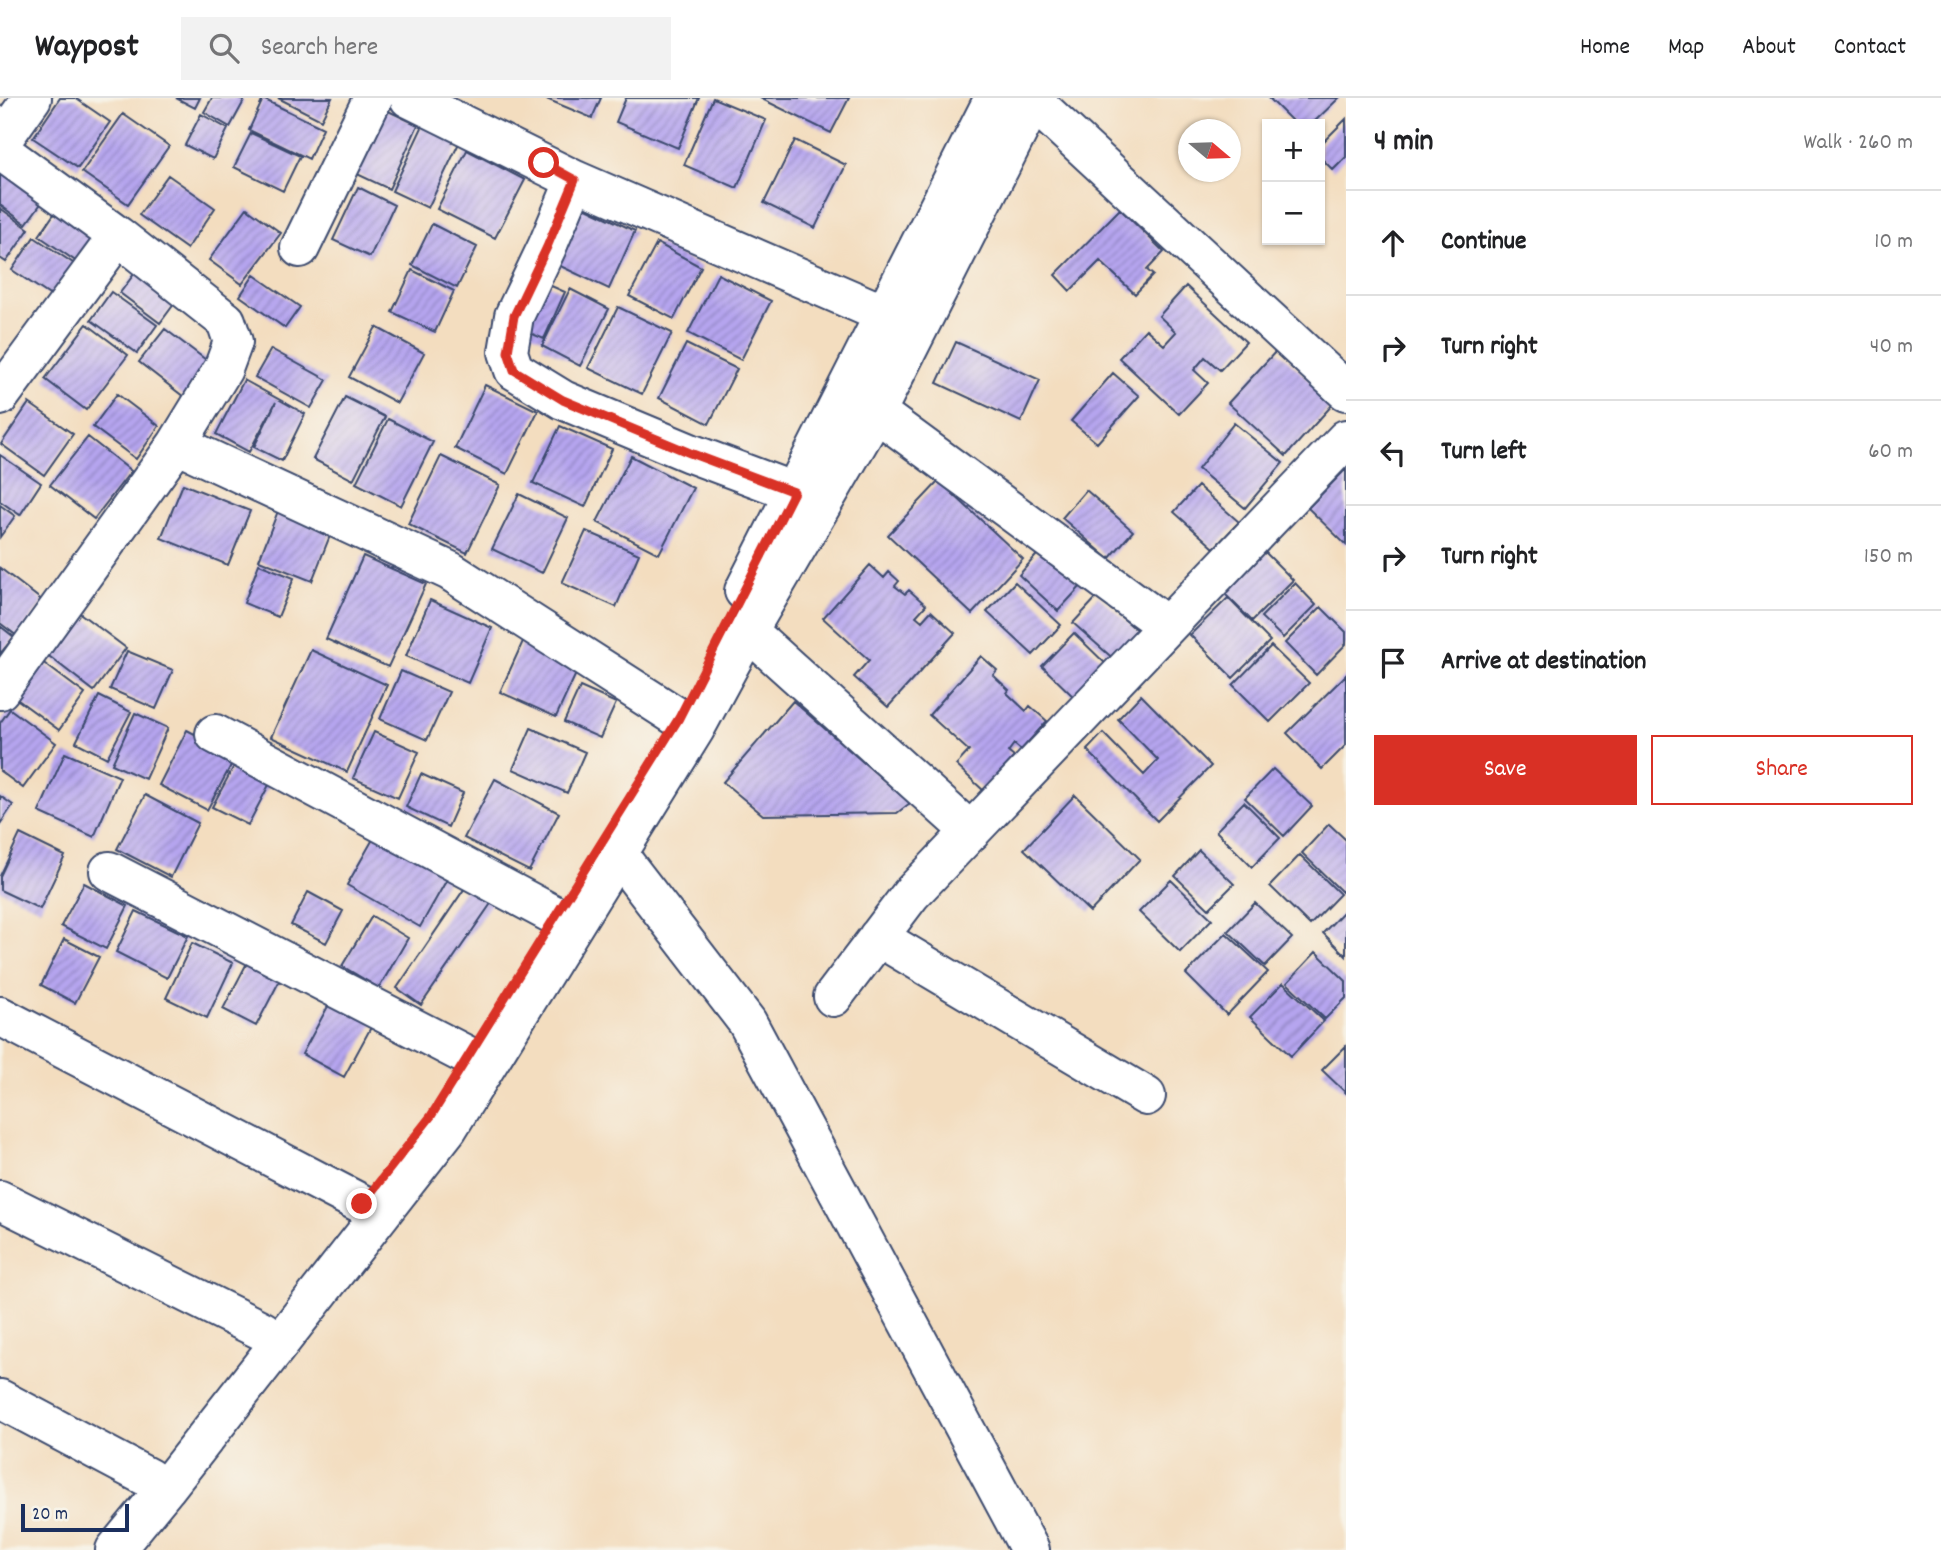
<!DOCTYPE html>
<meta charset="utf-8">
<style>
:root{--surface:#fff;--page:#f2f2f2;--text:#202124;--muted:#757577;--line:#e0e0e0;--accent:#d93025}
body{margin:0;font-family:Dekko,sans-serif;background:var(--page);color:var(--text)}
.controls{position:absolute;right:21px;top:21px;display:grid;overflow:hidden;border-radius:0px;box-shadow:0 2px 5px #0004}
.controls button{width:63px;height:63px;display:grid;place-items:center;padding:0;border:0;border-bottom:2px solid var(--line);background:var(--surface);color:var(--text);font:35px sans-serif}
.compass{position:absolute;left:1178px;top:21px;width:63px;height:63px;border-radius:50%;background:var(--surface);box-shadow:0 2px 5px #0004;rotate:109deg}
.scale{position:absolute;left:21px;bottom:18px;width:108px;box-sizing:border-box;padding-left:7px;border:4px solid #1b2f5e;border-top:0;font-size:19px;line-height:24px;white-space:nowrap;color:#1b2f5e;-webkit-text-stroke:5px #f7f3e8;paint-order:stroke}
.stop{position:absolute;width:21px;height:21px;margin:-16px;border:5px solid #d93025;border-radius:50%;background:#fff}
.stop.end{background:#d93025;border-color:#fff;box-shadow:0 2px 7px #0008}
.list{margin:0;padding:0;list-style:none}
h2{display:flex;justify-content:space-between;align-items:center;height:91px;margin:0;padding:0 28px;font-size:30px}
h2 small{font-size:23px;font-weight:400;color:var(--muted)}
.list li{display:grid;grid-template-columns:46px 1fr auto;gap:21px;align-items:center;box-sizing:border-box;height:105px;padding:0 28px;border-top:2px solid var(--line)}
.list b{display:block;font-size:26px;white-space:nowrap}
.list em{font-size:23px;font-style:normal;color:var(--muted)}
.actions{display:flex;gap:14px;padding:21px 28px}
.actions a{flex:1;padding:16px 0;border:2px solid var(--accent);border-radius:0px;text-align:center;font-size:24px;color:var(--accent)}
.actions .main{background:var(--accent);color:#fff}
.icon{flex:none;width:38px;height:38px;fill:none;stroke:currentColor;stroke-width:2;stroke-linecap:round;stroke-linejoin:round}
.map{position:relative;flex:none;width:1346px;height:1452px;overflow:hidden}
header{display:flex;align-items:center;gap:42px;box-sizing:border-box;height:98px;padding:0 35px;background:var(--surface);border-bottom:2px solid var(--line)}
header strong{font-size:33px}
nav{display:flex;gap:38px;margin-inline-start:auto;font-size:24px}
.search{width:490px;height:63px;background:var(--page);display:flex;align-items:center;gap:18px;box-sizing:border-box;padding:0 24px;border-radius:0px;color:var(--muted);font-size:26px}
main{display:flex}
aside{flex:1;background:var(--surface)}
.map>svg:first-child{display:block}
.building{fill:url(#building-hatch)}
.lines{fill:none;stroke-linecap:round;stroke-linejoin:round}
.minor-casing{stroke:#3b496d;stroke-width:42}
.secondary-casing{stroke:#3b496d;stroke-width:42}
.minor{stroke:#fff;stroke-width:38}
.secondary{stroke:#fff;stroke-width:38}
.route{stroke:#d93025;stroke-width:9}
</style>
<header>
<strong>Waypost</strong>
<div class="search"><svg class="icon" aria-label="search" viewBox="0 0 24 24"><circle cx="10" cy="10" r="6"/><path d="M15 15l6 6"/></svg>Search here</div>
<nav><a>Home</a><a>Map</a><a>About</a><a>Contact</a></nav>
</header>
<main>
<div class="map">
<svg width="1346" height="1452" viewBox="0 0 1346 1452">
<defs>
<pattern id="building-hatch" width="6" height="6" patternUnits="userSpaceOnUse" patternTransform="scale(1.75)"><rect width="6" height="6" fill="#b6a5ef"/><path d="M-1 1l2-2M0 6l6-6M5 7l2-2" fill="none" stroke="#9387c5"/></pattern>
</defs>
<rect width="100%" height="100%" fill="#f7f3e8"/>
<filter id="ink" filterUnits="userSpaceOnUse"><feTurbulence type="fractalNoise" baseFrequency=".0143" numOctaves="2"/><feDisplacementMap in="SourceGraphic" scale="14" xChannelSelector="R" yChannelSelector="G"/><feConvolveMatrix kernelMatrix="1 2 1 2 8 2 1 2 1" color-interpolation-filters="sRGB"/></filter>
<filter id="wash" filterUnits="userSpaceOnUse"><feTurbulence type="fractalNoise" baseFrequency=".00686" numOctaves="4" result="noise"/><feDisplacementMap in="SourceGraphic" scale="28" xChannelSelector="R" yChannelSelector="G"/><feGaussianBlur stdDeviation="1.57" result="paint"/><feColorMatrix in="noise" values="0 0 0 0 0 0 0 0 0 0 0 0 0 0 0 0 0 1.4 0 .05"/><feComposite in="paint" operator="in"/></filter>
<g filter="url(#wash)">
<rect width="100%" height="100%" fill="#f3ddbf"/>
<g id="blocks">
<path class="building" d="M 60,0 L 75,0 L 110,24 L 78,70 L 33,40 Z
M 176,0 L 200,0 L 195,10 Z
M 212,0 L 239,0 L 244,3 L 230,29 L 204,14 Z
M 278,0 L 332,0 L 321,22 Z
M 544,0 L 601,0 L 592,20 Z
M 626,0 L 699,0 L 678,50 L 616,24 Z
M 713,0 L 766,22 L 737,90 L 684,67 Z
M 760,0 L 849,0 L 831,35 Z
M 1269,0 L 1339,0 L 1312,26 L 1295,26 Z
M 263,1 L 323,30 L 309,61 L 249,32 Z
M 384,11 L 418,27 L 389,91 L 355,75 Z
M 123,16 L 169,48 L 128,106 L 82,74 Z
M 201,16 L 228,31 L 213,61 L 185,47 Z
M 1346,21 L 1346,59 L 1333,72 L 1320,59 L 1320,47 Z
M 424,25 L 460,43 L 428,110 L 392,93 Z
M 251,35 L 300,58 L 283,93 L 234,69 Z
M 795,42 L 846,67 L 815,130 L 764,105 Z
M 467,52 L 525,82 L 495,140 L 437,111 Z
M 0,70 L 45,100 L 26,126 L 0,107 Z
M 168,77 L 215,110 L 187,151 L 139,117 Z
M 358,89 L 394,107 L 370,159 L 333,142 Z
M 582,108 L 635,133 L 609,191 L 556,166 Z
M 0,110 L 29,131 L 6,164 L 0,160 Z
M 58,110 L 102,140 L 83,168 L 39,138 Z
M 247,110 L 281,135 L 242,186 L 209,162 Z
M 1120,111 L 1164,154 L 1147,172 L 1153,177 L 1135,196 L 1100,163 L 1070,193 L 1055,177 Z
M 432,126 L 477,149 L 457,190 L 412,167 Z
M 34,139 L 85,173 L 63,206 L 12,172 Z
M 657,145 L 701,169 L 674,221 L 629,198 Z
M 140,168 L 180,198 L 160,225 L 120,195 Z
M 412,172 L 454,193 L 435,234 L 392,214 Z
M 718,176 L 771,203 L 741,262 L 688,235 Z
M 254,177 L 300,209 L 285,230 L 240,198 Z
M 540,183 L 565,194 L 544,241 L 523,232 Z
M 1186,188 L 1246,244 L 1220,272 L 1205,259 L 1194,272 L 1208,285 L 1179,316 L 1119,260 L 1146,231 L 1164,247 L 1176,234 L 1159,218 Z
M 570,191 L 609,211 L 580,268 L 542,248 Z
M 111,194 L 157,227 L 137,255 L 91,222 Z
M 618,209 L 672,235 L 642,296 L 588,270 Z
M 87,226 L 128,257 L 86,312 L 45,281 Z
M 376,229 L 424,255 L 397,305 L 349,279 Z
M 165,231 L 214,268 L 188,302 L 139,264 Z
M 956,244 L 1040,282 L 1021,324 L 937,285 Z
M 686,246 L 737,271 L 709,326 L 659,300 Z
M 271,251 L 327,282 L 311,310 L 255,279 Z
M 1277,252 L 1334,305 L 1286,358 L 1228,305 Z
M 1113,275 L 1139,298 L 1097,345 L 1071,323 Z
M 244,282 L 305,316 L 282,363 L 254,349 L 276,304 L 249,354 L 216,336 Z
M 485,287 L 538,313 L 507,376 L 455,350 Z
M 117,296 L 159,328 L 136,361 L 93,329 Z
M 345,299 L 385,319 L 353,382 L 313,361 Z
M 29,305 L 73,336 L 44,377 L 1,346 Z
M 388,321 L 433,344 L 401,408 L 356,385 Z
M 1234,325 L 1283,365 L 1245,410 L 1198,371 Z
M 560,328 L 612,351 L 585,409 L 533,385 Z
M 88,339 L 131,373 L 94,421 L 50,387 Z
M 0,357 L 41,385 L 20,417 L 0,403 Z
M 441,358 L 500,387 L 467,455 L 408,426 Z
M 631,358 L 693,390 L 659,456 L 597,424 Z
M 1346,371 L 1346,447 L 1308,410 Z
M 939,383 L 1023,461 L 972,516 L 888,437 Z
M 183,386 L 250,413 L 228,467 L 161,440 Z
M 1198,388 L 1239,424 L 1214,450 L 1174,414 Z
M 1086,392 L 1133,433 L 1109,461 L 1062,420 Z
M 519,396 L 568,420 L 542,475 L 492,451 Z
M 0,407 L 15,418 L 0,439 Z
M 278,413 L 331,435 L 312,483 L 259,462 Z
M 586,433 L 639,456 L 616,509 L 562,485 Z
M 1042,451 L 1082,487 L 1058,513 L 1019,477 Z
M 1264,453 L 1293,482 L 1252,523 L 1223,494 Z
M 363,458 L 426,486 L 388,569 L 326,541 Z
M 259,466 L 294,480 L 278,519 L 244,505 Z
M 870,467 L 884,480 L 889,474 L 899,483 L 895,488 L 905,496 L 909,492 L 926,507 L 916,518 L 922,523 L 931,513 L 955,535 L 888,609 L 854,579 L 869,562 L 823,520 Z
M 0,470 L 44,504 L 17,538 L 0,525 Z
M 1015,484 L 1061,527 L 1033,557 L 987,514 Z
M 1295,485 L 1316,507 L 1283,540 L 1261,519 Z
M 1098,498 L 1141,536 L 1117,564 L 1073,525 Z
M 1228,500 L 1270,543 L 1233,580 L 1190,537 Z
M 430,502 L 492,530 L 468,585 L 406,558 Z
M 1321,509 L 1346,534 L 1346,546 L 1316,577 L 1285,545 Z
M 77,513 L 126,550 L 94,593 L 45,555 Z
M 0,528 L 14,539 L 0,556 Z
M 1074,535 L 1112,572 L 1080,605 L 1042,568 Z
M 524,541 L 580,567 L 556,619 L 500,594 Z
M 1271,548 L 1309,585 L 1270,624 L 1233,587 Z
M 311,552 L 387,587 L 347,674 L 271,639 Z
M 127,553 L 173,572 L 156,611 L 110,591 Z
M 981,558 L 997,572 L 993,577 L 1009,592 L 1007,595 L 1026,613 L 1030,608 L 1047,623 L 1021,652 L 1014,646 L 1008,654 L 1014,659 L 984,693 L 956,667 L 969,653 L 929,617 Z
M 41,563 L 85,596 L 59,632 L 14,599 Z
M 401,573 L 449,594 L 427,642 L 380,621 Z
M 1346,577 L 1346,647 L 1322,671 L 1287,635 Z
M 580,589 L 616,605 L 600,640 L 564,624 Z
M 1141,597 L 1211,668 L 1157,723 L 1087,652 L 1103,635 L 1144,677 L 1158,662 L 1118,621 Z
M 99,598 L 131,614 L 107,660 L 76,644 Z
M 793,603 L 910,705 L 897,715 L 763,717 L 723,684 Z
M 10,611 L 56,645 L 23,690 L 0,673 L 0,625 Z
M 135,615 L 168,630 L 145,681 L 112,666 Z
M 531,630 L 585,654 L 567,695 L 513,671 Z
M 187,632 L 236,658 L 207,712 L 159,687 Z
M 374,634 L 419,654 L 398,700 L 353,680 Z
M 65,655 L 120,679 L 94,739 L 39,714 Z
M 235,666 L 270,685 L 248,727 L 212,709 Z
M 1273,671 L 1312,708 L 1284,738 L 1245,700 Z
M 421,676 L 463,695 L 448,729 L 406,709 Z
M 495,681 L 559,715 L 529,773 L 464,740 Z
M 145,697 L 198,725 L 171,779 L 117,751 Z
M 1075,697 L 1140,761 L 1090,814 L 1024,751 Z
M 0,698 L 13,707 L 0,726 Z
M 1244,704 L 1280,740 L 1252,769 L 1216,733 Z
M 1329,726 L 1346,742 L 1346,789 L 1342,794 L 1302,755 Z
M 377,734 L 450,776 L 420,829 L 347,787 Z
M 20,736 L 65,758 L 40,811 L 0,792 L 0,778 Z
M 1199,752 L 1234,786 L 1209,811 L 1175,778 Z
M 1300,757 L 1340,796 L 1310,827 L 1270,788 Z
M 1171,782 L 1212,821 L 1180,854 L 1139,814 Z
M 84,785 L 128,808 L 106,851 L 61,828 Z
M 467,787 L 492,804 L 421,907 L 397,890 Z
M 308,794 L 343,813 L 326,845 L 291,827 Z
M 1255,805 L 1292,840 L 1265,868 L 1228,833 Z
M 1346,811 L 1346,858 L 1323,835 Z
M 136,813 L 188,838 L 167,880 L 116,854 Z
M 372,818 L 408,840 L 379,890 L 342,868 Z
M 1226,835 L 1268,874 L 1227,917 L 1186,876 Z
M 64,841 L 99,859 L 75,905 L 41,887 Z
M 192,845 L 233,865 L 207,920 L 166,900 Z
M 1316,854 L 1346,883 L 1346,900 L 1325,921 L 1287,885 Z
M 248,863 L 281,880 L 256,928 L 223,911 Z
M 1283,885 L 1324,923 L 1291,958 L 1250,919 Z
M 333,899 L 375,922 L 344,979 L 302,956 Z
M 1346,948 L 1346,995 L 1322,972 Z"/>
</g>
</g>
<g filter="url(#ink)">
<use href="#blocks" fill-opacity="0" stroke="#3b496d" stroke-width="2"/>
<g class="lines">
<defs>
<path id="minor" d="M 409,0 L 575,82 L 884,216
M 1030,0 L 1346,293
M 0,45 L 32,0
M 0,52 L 118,138 L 0,298
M 575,82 L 547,149 L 514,218 L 508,254 L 514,272 L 563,302 L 690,355 L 794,394
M 118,138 L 226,223 L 233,244 L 223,271 L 177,346 L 450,473 L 679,620
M 300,150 L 373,0
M 876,314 L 1167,528
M 748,533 L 971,734
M 0,592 L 177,346
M 215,636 L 556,818
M 617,755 L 747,924 L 1030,1452
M 109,773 L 468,958
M 878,839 L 1146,998
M 833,899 L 911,796 L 1346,341
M 0,918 L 362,1106
M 0,1102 L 263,1233
M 0,1301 L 149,1380"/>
<path id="secondary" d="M 744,493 L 994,0
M 115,1452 L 166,1390 L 448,1030 L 695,631 L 748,533 L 876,314 L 1035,0"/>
</defs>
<use href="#minor" class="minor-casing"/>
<use href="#secondary" class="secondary-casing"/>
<use href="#minor" class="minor"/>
<use href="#secondary" class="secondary"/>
</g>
</g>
<g class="lines" filter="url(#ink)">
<path class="route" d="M 362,1106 L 431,1018 L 679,620 L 794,394 L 690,355 L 563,302 L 514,272 L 508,254 L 514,218 L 547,149 L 575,82 L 544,65"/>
</g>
</svg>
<div class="controls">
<button>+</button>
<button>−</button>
</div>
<svg class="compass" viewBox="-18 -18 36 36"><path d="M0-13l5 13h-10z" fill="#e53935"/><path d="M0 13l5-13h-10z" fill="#757577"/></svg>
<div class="scale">20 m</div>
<div class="stop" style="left:544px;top:65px"></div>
<div class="stop end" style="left:362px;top:1106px"></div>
</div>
<aside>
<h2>4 min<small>Walk · 260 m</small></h2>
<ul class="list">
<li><svg class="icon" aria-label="ahead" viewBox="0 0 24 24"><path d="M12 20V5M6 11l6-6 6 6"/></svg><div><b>Continue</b></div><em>10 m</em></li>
<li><svg class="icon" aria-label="right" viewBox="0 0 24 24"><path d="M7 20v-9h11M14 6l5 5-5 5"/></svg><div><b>Turn right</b></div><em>40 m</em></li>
<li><svg class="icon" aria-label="left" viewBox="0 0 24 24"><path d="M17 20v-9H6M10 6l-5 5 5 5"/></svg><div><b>Turn left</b></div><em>60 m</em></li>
<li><svg class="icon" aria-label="right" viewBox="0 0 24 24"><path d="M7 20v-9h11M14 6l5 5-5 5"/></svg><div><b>Turn right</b></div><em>150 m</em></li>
<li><svg class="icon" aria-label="arrive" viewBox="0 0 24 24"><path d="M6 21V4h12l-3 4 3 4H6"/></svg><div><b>Arrive at destination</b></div></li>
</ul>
<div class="actions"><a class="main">Save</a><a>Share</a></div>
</aside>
</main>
